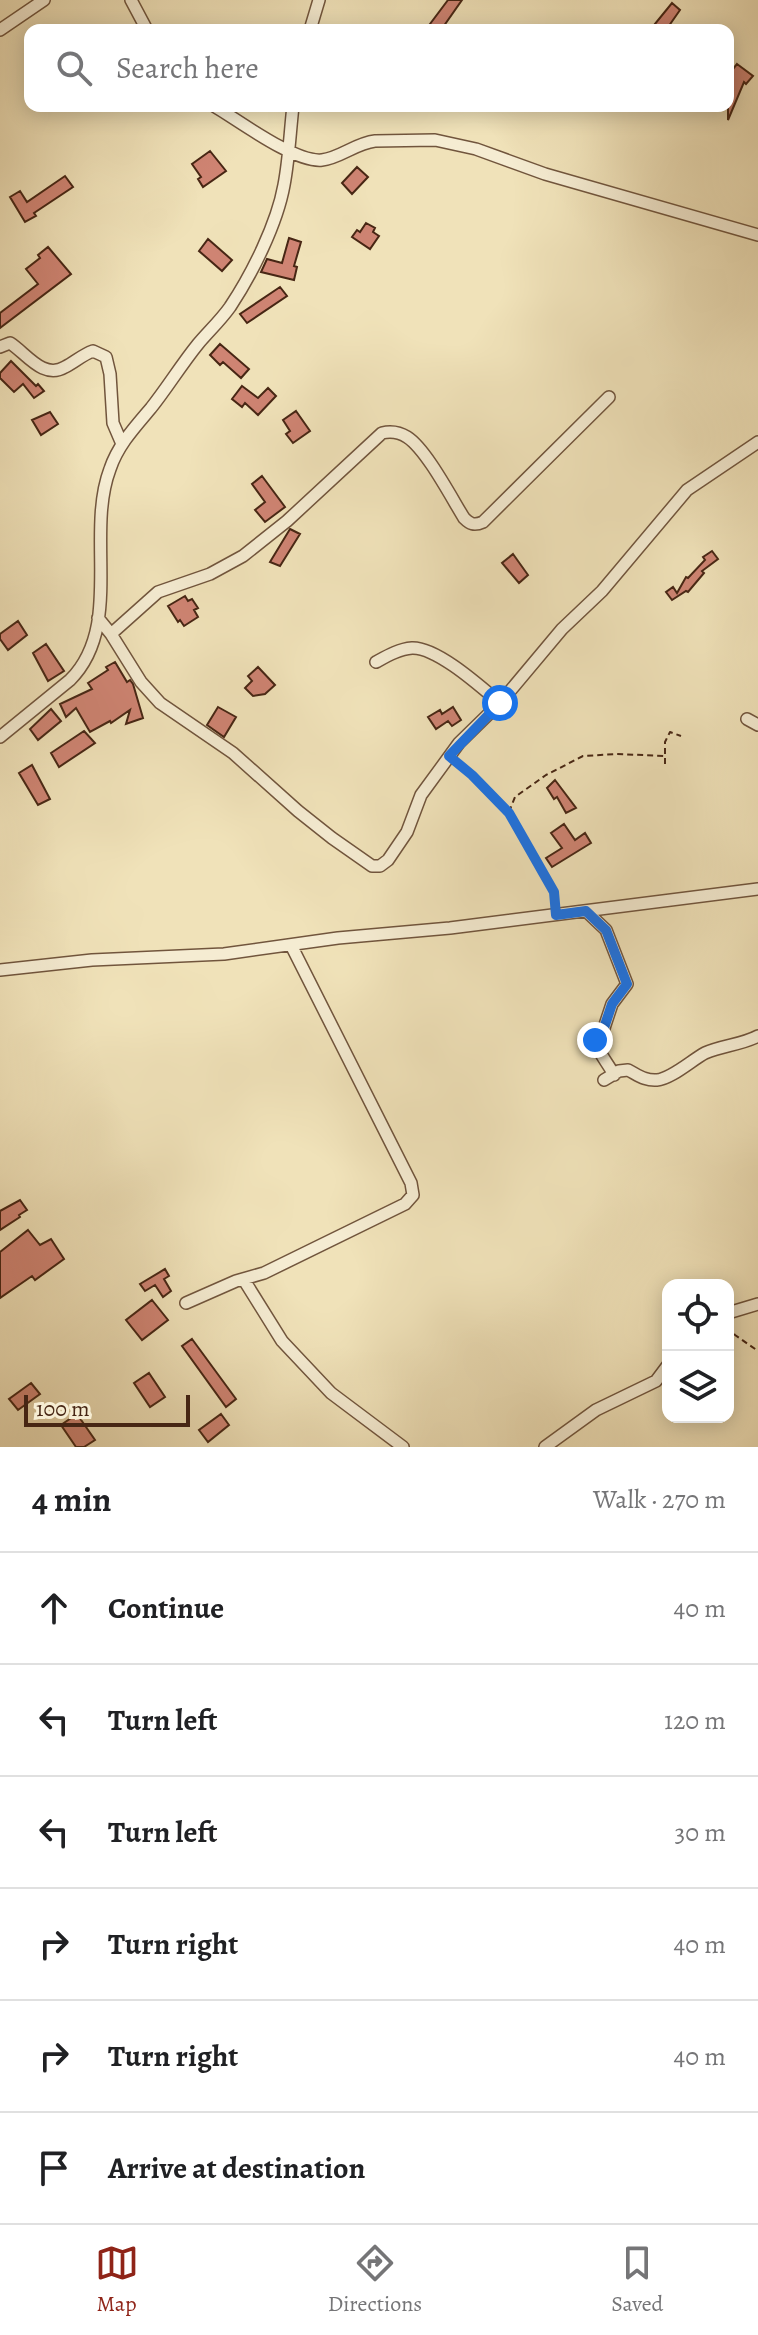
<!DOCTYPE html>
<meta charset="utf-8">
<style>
:root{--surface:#fff;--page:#f2f2f2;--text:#202124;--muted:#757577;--line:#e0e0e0;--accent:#8f2418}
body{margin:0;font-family:Alegreya,serif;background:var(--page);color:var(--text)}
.controls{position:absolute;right:24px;bottom:24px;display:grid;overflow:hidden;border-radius:16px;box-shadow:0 4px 20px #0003}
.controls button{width:72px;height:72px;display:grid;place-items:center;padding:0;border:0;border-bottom:2px solid var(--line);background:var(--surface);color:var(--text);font:40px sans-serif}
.scale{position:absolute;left:24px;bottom:20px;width:166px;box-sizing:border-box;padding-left:8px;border:4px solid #472614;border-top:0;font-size:22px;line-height:28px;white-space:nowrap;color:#472614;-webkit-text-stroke:6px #f5ecd2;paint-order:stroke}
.stop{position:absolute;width:24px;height:24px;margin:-18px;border:6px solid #1a73e8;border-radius:50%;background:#fff}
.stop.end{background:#1a73e8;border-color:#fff;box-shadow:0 2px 8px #0008}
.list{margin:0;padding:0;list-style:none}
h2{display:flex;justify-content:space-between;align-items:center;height:104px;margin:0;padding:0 32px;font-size:34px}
h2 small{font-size:26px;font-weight:400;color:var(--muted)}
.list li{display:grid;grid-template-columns:52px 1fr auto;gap:24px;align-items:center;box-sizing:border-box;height:112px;padding:0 32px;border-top:2px solid var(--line)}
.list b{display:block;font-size:30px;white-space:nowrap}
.list em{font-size:26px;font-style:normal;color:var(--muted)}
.icon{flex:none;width:44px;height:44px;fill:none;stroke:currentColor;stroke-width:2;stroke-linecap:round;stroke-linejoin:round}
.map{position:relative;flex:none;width:758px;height:1447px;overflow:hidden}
.search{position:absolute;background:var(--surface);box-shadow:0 4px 20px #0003;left:24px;right:24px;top:24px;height:88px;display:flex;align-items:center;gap:20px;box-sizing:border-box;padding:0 28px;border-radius:16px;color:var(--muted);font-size:30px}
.sheet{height:776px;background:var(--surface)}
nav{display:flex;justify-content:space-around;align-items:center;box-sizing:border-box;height:112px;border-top:2px solid var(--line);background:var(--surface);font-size:22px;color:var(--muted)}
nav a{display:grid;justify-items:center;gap:4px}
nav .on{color:var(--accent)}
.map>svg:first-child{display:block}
.building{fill:#cf8473;stroke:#472614;stroke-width:2}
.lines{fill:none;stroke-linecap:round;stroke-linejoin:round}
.street-casing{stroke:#71553d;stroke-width:14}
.path{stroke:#472614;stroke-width:2;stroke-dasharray:6 4;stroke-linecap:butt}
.street{stroke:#f5ecd2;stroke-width:11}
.route{stroke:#1a73e8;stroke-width:10}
</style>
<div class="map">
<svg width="758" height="1447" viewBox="0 0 758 1447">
<rect width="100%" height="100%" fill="#f0e2b9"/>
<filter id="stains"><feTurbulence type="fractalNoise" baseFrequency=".0025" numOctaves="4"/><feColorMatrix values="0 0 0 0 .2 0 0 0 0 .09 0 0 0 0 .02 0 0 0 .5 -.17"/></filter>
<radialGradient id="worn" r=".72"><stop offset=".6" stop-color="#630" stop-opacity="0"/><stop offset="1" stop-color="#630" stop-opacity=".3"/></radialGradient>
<path class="building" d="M 448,0 L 462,0 L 441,30 L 438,30 L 430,24 Z
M 672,3 L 680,10 L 666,30 L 650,30 Z
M 737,64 L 753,76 L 746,84 L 744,82 L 728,120 L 728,75 Z
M 210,151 L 226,171 L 203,187 L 198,179 L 201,177 L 192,164 Z
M 357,167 L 368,177 L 352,194 L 342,183 Z
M 65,176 L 73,187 L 34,213 L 36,216 L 25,222 L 10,197 L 20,191 L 27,202 Z
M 366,223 L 375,228 L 373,232 L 379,236 L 370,249 L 352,237 L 357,230 L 360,232 Z
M 289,238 L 301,242 L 294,266 L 297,267 L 294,280 L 261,272 L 267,259 L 282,263 Z
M 208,239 L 232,260 L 222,271 L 199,251 Z
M 48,247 L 71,274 L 0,328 L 0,313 L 38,284 L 26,269 L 40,258 L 38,255 Z
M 280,287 L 287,296 L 247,323 L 240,314 Z
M 220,344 L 249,369 L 241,378 L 223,362 L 220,365 L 210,355 Z
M 11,361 L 36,386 L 38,384 L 44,391 L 34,398 L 23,384 L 14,392 L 0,378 L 0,373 Z
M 242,386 L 258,398 L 268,388 L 276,396 L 258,415 L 245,403 L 242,407 L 232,399 Z
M 296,411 L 310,431 L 293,443 L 286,434 L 290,431 L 283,420 Z
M 50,412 L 58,424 L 41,435 L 32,420 Z
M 262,476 L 285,507 L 265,522 L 255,510 L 265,502 L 252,484 Z
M 290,529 L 300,534 L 280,566 L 270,562 Z
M 712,551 L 718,559 L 702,571 L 704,573 L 688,592 L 686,591 L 672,600 L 666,592 L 673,587 L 677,593 L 686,577 L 688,578 L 705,560 L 703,557 Z
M 513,554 L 528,575 L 519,583 L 502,563 Z
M 185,596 L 188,601 L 192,599 L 198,608 L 194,610 L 198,617 L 184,626 L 180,620 L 178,622 L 168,606 Z
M 18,621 L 27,635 L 8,650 L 0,639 L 0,634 Z
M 46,644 L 64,671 L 48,681 L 33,653 Z
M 115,662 L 127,682 L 130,680 L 133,684 L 143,718 L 126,724 L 130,710 L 111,723 L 110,721 L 90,732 L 76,708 L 66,717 L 60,704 L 92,689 L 88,683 L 108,670 L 106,667 Z
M 258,667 L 275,685 L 265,694 L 253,696 L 245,688 L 252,681 L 248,676 Z
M 218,707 L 236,717 L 224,737 L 207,725 Z
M 453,707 L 461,720 L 452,726 L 448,721 L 436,729 L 428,717 L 440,710 L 442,714 Z
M 51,709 L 61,721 L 38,740 L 30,729 Z
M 84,731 L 95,743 L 59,767 L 51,753 Z
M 32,765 L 50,799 L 38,805 L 19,773 Z
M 555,780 L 576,808 L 566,813 L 557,797 L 554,799 L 547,788 Z
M 564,824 L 575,840 L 585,833 L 591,843 L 552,867 L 546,858 L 562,848 L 551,833 Z
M 20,1200 L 27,1210 L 19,1215 L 20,1217 L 0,1230 L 0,1211 Z
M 28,1230 L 40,1245 L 51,1239 L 64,1259 L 35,1280 L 32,1276 L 0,1298 L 0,1252 Z
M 165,1269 L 169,1276 L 164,1279 L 171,1291 L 163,1297 L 155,1285 L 145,1291 L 140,1284 Z
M 152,1300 L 168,1320 L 142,1340 L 126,1320 Z
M 192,1339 L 236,1399 L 226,1407 L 182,1346 Z
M 149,1373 L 165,1397 L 150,1407 L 134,1383 Z
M 31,1383 L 40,1394 L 18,1410 L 9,1399 Z
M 77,1414 L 95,1440 L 84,1447 L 76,1447 L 61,1425 Z
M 221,1414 L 229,1425 L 208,1442 L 199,1430 Z"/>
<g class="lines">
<defs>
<path id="street" d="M 131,0 L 147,30
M 0,30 L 44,0
M 310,30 L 319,0
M 214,106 C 238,120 295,163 322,160 C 340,158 356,143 375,141 L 435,140 L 476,149 L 545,174 L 758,235
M 0,347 L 10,343 C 26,353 43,380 65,367 C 75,362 82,355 93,351 L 106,357 L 110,374 L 113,423 L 122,444
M 98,618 L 111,634 L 141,682 L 160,703 L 233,753 L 298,811 L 332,838 L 372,866 L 380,866 L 388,860 L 407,832 L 421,795 L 459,743 L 500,703 L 562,629 L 602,591 L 687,490 L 758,442
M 111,634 L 158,592 L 210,574 L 243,556 L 287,521 L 382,433 C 391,431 399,432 407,437 C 426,449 451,497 464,518 C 470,524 474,526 483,522 L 609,397
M 376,662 C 387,656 399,649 412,648 C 437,647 481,687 500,703
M 747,719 L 758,725
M 0,737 L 70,680 C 124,626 85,535 110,469 C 118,445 135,427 151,408 C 167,388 181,365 198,344 C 208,332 220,321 230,307 C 252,274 277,224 284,185 C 289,159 290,132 293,106
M 586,911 L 606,930 L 627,984 L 612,1004 L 603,1031 L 595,1040 C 598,1053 608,1063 614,1075
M 0,970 L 92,960 L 224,954 L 338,938 L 450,928 L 758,889
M 604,1080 L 619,1071 L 628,1070 C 638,1075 645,1081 657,1080 C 671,1079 692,1060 705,1053 C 723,1045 741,1045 758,1036
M 244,1280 L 282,1341 L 331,1393 L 403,1447
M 186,1303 L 236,1281 L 264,1273 L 405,1204 L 413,1195 L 411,1183 L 291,945
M 728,1313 L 758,1304
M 545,1447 L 596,1410 L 656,1381 L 668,1365"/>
</defs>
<use href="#street" class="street-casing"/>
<path class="path" d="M 457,762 C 493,792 510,816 534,855 C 543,869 553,886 555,902
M 665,764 L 665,742 L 670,732 L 681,736
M 509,812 L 515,797 L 546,775 L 583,756 L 617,754 L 664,756
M 728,1326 L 735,1335 L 758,1351"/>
<use href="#street" class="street"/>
</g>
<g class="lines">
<path class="route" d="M 500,703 L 449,756 L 472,775 L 509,813 L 554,892 L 556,915 L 586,911 L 606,930 L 627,984 L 612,1004 L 603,1031 L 595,1040"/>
</g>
<rect width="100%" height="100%" filter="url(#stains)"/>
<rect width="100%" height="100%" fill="url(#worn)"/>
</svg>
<div class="controls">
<button><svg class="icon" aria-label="locate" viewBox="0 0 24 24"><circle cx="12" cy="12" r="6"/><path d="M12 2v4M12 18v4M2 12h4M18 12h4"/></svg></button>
<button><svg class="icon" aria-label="layers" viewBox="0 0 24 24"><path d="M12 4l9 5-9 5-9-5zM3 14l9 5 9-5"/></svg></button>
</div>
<div class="scale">100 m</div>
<div class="stop" style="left:500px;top:703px"></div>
<div class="stop end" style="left:595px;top:1040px"></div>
<div class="search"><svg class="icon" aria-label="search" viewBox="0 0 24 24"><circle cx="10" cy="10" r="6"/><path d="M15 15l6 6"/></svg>Search here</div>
</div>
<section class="sheet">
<h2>4 min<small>Walk · 270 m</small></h2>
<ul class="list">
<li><svg class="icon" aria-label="ahead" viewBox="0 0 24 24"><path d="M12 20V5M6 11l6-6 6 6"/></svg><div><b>Continue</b></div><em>40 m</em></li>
<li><svg class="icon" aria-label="left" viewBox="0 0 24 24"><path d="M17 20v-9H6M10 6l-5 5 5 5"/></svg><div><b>Turn left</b></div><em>120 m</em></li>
<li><svg class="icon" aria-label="left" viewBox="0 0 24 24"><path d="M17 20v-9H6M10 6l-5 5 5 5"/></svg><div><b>Turn left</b></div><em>30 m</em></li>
<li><svg class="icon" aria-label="right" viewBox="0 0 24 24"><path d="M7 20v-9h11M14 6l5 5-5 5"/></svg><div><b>Turn right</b></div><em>40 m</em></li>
<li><svg class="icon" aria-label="right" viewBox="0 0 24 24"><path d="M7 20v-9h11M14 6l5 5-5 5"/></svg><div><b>Turn right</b></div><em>40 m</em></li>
<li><svg class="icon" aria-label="arrive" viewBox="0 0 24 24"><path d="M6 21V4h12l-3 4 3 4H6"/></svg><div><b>Arrive at destination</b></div></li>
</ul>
</section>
<nav>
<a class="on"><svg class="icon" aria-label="map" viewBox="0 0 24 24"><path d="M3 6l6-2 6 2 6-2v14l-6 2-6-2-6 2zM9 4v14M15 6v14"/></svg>Map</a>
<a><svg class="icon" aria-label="directions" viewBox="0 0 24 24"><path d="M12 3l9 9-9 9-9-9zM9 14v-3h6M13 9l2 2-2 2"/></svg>Directions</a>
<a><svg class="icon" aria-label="saved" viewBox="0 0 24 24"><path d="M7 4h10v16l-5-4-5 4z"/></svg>Saved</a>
</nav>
